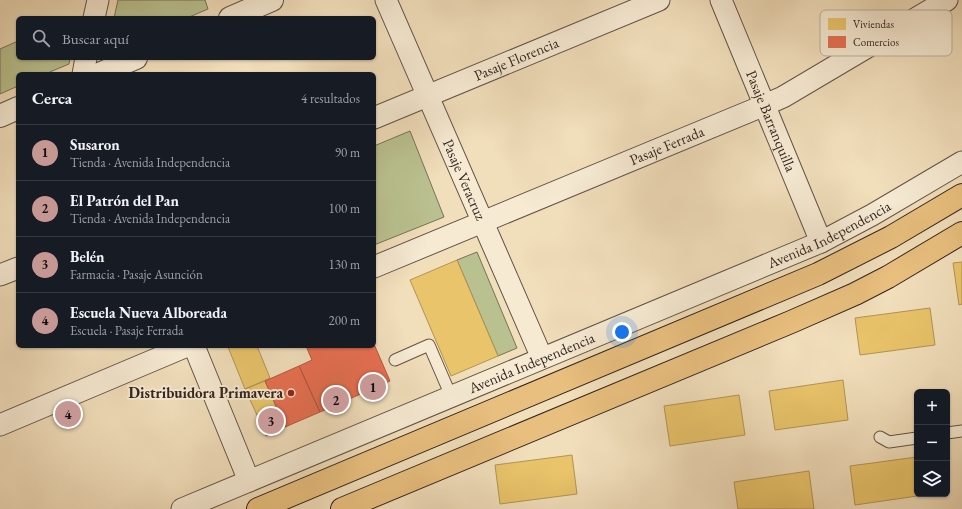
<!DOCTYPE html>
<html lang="es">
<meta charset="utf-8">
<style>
:root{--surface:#171b24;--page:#242831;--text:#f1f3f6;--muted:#9ea1a6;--line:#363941;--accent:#c59692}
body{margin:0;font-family:"EB Garamond",serif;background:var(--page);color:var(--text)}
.controls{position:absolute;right:12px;bottom:12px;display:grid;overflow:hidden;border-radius:6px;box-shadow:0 1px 3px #0004}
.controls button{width:36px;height:36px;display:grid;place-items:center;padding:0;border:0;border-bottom:1px solid var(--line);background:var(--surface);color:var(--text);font:20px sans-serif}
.you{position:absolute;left:622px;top:332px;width:14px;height:14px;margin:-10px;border:3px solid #fff;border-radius:50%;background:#1a73e8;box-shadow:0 0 0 6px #1a73e833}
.badge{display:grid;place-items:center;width:26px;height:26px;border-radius:50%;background:var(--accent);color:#111;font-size:13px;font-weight:700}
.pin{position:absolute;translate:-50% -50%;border:2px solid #fff;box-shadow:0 1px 4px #0006}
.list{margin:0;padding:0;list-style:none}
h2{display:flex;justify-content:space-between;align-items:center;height:52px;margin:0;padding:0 16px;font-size:17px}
h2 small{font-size:13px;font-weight:400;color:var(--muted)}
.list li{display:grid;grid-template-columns:26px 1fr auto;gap:12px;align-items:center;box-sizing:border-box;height:56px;padding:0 16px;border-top:1px solid var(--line)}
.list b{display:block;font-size:15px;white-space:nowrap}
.list p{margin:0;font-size:13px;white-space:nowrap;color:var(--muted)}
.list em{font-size:13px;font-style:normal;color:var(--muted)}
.icon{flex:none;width:22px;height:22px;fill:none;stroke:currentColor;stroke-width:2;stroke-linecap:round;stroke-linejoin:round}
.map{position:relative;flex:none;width:962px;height:509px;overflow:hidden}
.search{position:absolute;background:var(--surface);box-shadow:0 1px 3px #0004;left:16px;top:16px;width:360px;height:44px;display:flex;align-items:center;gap:10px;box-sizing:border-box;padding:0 14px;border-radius:6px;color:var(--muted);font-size:15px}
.panel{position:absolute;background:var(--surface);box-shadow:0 1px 3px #0004;left:16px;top:72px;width:360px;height:276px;border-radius:6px}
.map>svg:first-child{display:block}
.green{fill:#bac190;stroke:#767358}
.homes{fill:#e9c46a;stroke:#b29454}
.shops{fill:#e76f51;stroke:#b15942}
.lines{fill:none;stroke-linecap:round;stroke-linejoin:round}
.service-casing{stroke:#625346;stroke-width:13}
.minor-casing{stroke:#625346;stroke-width:23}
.tertiary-casing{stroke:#625346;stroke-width:24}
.primary-casing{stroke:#32251f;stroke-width:24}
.service{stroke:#f6ead3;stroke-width:11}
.minor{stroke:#f6ead3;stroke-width:21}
.tertiary{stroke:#f6ead3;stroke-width:22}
.primary{stroke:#e8bf7e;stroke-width:22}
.poi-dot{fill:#8f2418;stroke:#f6ead3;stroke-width:1.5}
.labels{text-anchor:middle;stroke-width:4;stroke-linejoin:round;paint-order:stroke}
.street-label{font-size:15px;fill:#32251f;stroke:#f6ead3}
.poi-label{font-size:15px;font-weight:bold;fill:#32251f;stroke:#f6ead3;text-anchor:end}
.key{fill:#f6ead3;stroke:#bbaf9d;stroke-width:1}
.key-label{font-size:11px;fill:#32251f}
</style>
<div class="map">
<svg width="962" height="509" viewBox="0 0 962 509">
<rect width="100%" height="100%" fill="#f1debb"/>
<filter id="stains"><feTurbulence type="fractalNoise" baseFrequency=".005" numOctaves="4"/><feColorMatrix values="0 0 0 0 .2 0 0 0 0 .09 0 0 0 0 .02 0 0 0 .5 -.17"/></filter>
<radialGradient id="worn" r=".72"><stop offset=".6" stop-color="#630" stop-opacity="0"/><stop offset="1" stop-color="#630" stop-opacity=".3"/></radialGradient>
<path class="green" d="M 118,0 L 205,0 L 208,9 L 187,18 L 114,18 Z
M 18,41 L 18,58 L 70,58 L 69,64 L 45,74 L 18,74 L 18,86 L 0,94 L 0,49 Z
M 410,131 L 444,217 L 374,245 L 374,146 Z
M 477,252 L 517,348 L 498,356 L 457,260 Z"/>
<path class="homes" d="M 457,260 L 498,356 L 451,376 L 410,280 Z
M 962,262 L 962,304 L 959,305 L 953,263 Z
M 930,308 L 935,345 L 860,355 L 855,318 Z
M 230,346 L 257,346 L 270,378 L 245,389 L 228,347 Z
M 843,380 L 848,420 L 775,430 L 769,391 Z
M 265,381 L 276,406 L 257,415 L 245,389 Z
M 739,395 L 745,435 L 670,446 L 664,406 Z
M 572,455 L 577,494 L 500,504 L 495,465 Z
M 917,457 L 917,494 L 931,494 L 855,505 L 850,466 Z
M 809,471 L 814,509 L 738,509 L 734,482 Z"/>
<path class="shops" d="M 374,344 L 390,381 L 320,412 L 299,366 L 312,360 L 306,346 L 374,346 Z
M 299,366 L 320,412 L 285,427 L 265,381 Z
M 276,406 L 285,427 L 266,436 L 257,415 Z"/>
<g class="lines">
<defs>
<path id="service" d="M 395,360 L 429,345 L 451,396
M 947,433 L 962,431
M 880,437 L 889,442 L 917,438"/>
<g id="minor">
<path id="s1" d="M 386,0 L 542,358"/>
<path id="s2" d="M 721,0 L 821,242"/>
<path d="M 94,18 L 98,0"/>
<path d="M 83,74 L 86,58"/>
<path id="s3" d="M 374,118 L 659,0"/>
<path id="s4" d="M 374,267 L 765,105 L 783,97 L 947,0"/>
<path d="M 0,275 L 18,268"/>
<path d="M 194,346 L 249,481"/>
<path d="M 0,425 L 187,346"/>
<path id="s5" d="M 182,509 L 821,242 L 872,215 L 962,162"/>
</g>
<path id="tertiary" d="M 230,18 L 272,0
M 99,74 L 136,58
M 0,116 L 18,108"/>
<path id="primary" d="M 258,509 L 818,274 L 891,237 L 962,195
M 342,509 L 791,322 L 855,294 L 888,277 L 962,233"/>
</defs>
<use href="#service" class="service-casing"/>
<use href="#minor" class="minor-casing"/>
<use href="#tertiary" class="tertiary-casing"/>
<use href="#primary" class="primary-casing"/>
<use href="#service" class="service"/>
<use href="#minor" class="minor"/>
<use href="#tertiary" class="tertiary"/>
<use href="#primary" class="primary"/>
</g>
<circle class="poi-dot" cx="291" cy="393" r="4"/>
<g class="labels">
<g class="street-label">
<text dy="5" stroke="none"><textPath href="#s3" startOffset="154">Pasaje Florencia</textPath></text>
<text dy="5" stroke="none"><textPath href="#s2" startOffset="131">Pasaje Barranquilla</textPath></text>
<text dy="5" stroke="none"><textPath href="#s4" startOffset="317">Pasaje Ferrada</textPath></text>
<text dy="5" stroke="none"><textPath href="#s1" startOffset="196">Pasaje Veracruz</textPath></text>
<text dy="5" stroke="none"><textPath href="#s5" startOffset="703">Avenida Independencia</textPath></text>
<text dy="5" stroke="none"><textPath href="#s5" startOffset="379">Avenida Independencia</textPath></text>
</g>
<g class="poi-label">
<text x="283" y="398">Distribuidora Primavera</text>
</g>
</g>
<rect x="820" y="10" width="132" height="46" rx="6" class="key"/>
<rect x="828" y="18" width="18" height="12" fill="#e9c46a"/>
<rect x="828" y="36" width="18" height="12" fill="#e76f51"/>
<g class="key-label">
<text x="853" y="28">Viviendas</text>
<text x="853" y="46">Comercios</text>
</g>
<rect width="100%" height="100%" filter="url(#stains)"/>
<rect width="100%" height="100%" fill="url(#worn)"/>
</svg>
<div class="controls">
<button>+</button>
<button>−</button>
<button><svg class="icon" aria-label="layers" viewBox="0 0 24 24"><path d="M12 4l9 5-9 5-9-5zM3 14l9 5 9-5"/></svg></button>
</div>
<div class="you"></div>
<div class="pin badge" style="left:373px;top:387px">1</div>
<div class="pin badge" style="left:336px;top:400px">2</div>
<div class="pin badge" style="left:271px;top:421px">3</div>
<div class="pin badge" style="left:68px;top:414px">4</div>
<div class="search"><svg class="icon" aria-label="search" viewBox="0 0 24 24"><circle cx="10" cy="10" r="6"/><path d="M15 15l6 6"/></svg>Buscar aquí</div>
<section class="panel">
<h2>Cerca<small>4 resultados</small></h2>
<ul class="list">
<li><span class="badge">1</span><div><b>Susaron</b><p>Tienda · Avenida Independencia</p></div><em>90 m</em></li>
<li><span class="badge">2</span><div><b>El Patrón del Pan</b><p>Tienda · Avenida Independencia</p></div><em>100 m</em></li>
<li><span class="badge">3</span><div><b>Belén</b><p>Farmacia · Pasaje Asunción</p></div><em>130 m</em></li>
<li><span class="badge">4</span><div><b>Escuela Nueva Alboreada</b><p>Escuela · Pasaje Ferrada</p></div><em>200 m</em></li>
</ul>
</section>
</div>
